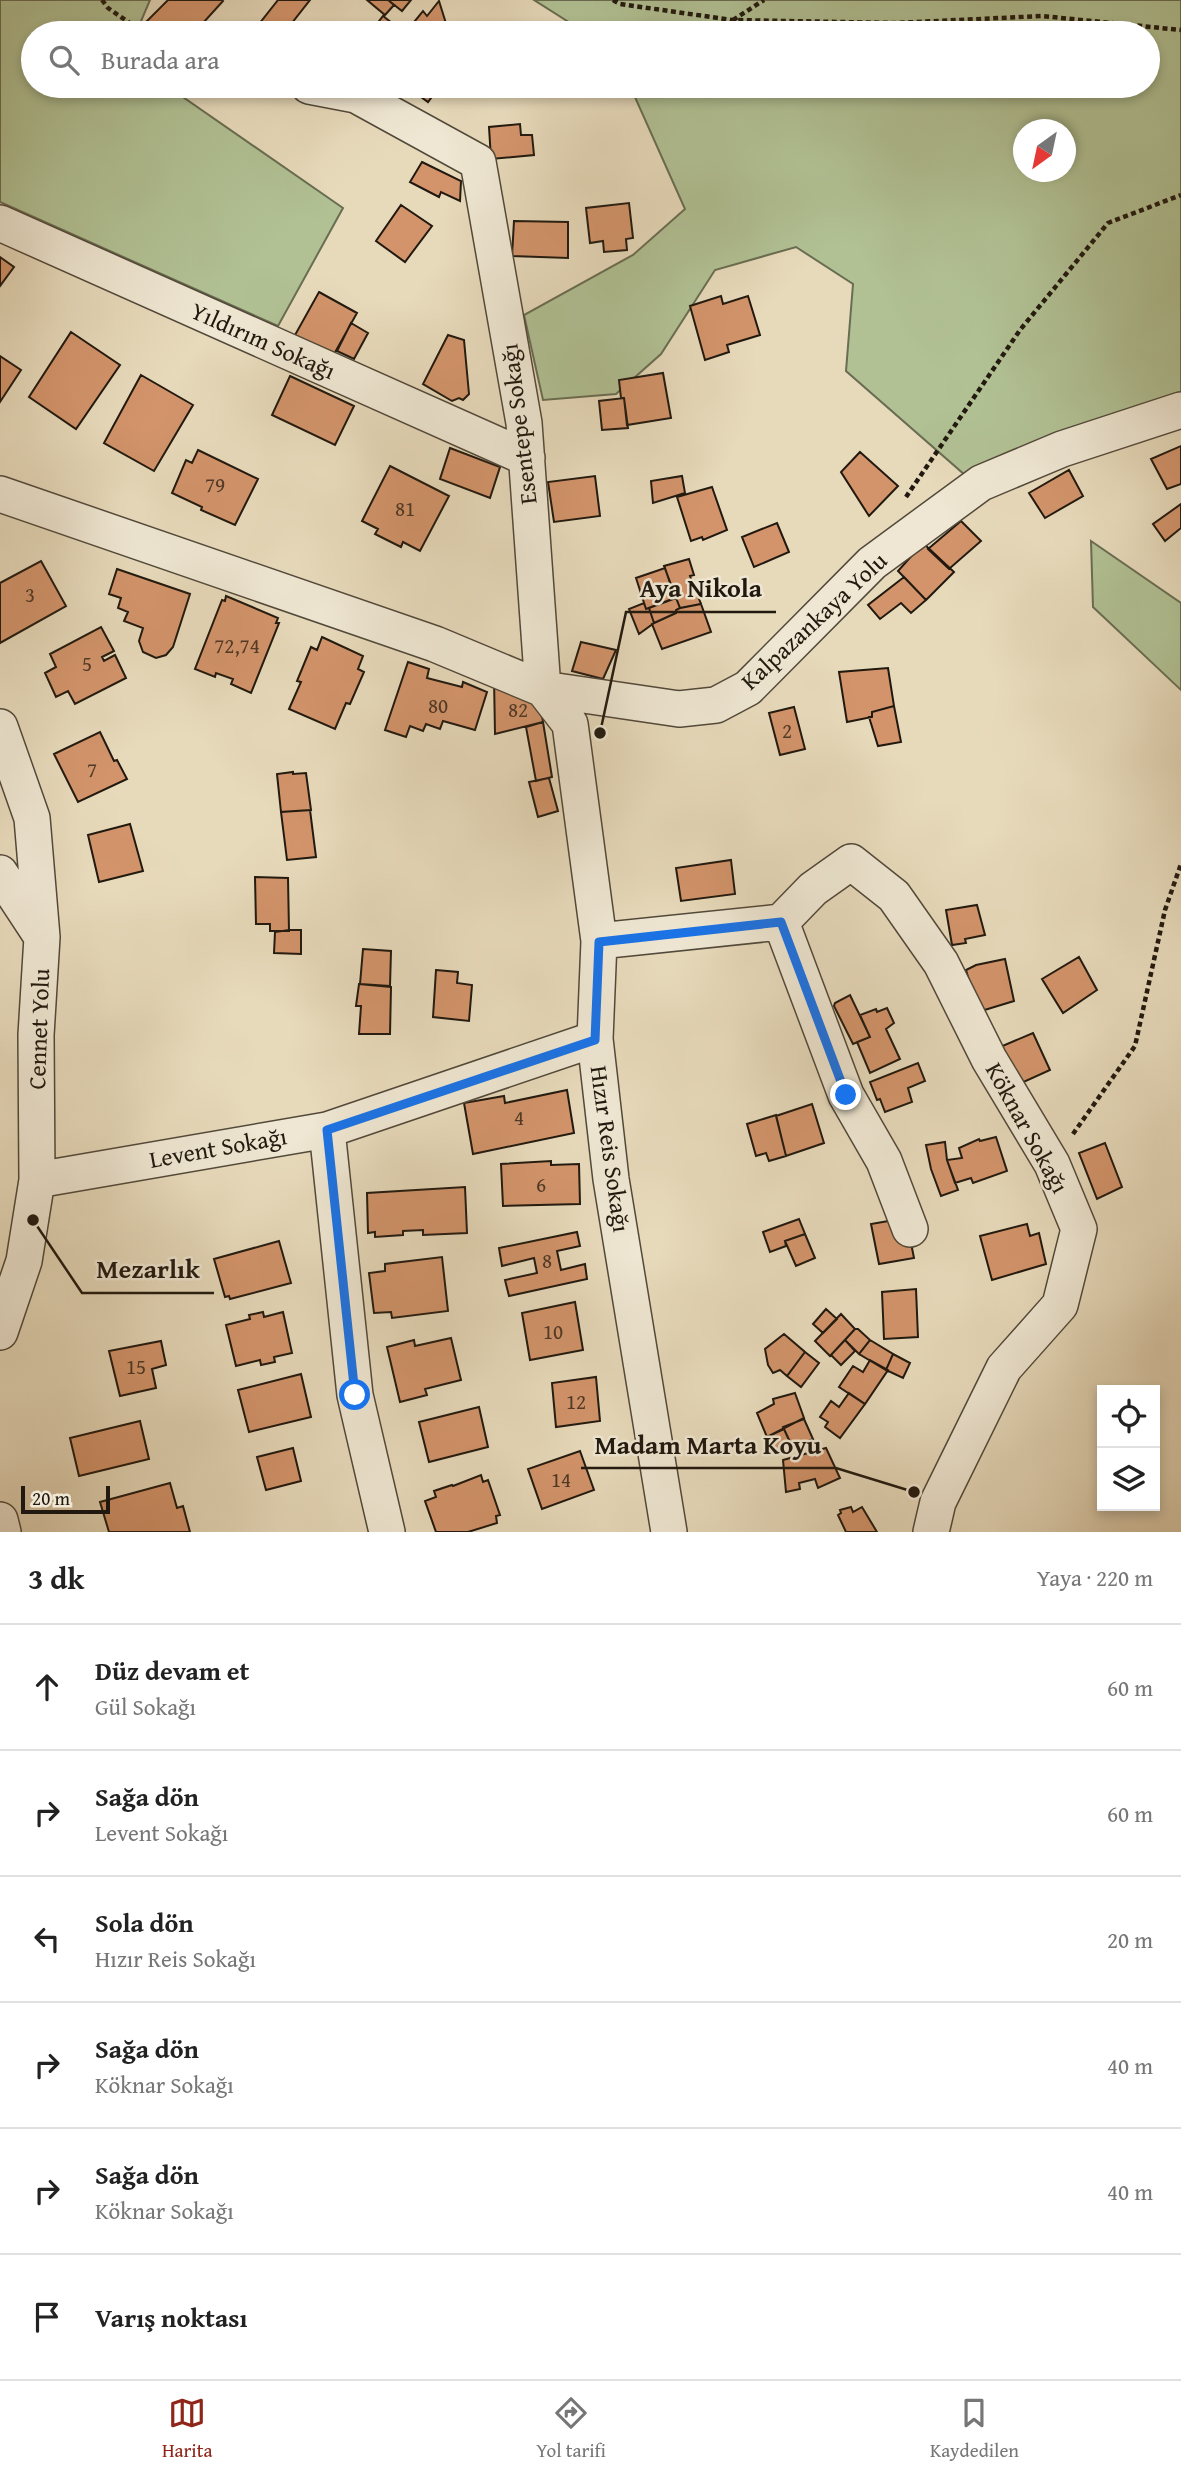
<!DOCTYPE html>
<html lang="tr">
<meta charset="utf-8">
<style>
:root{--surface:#fff;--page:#f6f6f6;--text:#222;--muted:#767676;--line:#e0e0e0;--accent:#8f2418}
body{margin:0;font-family:"Gentium Book Plus",serif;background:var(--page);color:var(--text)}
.controls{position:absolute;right:21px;bottom:21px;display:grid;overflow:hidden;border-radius:0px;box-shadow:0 4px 10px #0003}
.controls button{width:63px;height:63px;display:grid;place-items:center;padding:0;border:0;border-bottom:2px solid var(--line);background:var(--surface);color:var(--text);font:35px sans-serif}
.compass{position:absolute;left:1013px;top:119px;width:63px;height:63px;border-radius:50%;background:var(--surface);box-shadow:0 4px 10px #0003;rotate:213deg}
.scale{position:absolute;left:21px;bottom:18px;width:89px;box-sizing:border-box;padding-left:7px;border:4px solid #21190f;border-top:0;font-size:19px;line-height:24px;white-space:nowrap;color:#21190f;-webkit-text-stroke:5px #efe7d3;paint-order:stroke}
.stop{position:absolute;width:21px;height:21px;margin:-16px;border:5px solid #1a73e8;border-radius:50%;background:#fff}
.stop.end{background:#1a73e8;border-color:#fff;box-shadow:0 2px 7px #0008}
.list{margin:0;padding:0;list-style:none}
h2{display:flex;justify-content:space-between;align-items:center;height:91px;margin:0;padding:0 28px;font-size:30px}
h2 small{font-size:23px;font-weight:400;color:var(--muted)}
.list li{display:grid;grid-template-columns:46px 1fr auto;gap:21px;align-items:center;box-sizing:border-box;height:126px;padding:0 28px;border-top:2px solid var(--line)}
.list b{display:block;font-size:26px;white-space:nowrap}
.list p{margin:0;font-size:23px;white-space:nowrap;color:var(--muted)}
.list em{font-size:23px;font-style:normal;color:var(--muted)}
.icon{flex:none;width:38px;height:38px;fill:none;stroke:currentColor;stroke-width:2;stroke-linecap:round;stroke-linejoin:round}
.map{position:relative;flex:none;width:1181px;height:1532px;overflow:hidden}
.search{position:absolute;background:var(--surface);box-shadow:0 4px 10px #0003;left:21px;right:21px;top:21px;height:77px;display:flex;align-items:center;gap:18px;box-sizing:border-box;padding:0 24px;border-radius:38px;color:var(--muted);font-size:26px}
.sheet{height:847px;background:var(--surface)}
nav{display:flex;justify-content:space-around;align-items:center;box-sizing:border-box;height:98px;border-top:2px solid var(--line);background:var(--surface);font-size:19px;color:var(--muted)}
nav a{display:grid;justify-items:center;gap:4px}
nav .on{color:var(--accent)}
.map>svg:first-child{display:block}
.green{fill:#b1c194;stroke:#696d52;stroke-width:2;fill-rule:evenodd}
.building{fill:#d3946b;stroke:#21190f;stroke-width:2}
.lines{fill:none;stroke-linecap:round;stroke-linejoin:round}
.minor-casing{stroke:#52493a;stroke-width:38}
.path{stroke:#21190f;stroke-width:4.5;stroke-dasharray:5 3.5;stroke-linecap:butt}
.minor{stroke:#efe7d3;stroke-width:35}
.route{stroke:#1a73e8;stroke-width:9}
.labels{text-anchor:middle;stroke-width:5;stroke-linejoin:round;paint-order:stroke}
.number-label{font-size:21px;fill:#4e3826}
.street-label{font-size:24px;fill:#21190f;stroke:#efe7d3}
.leader{fill:none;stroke:#21190f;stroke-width:2.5}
.callout-dot{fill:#21190f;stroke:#efe7d3;stroke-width:2.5}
.callout-label{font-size:26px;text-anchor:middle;font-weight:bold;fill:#21190f;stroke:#efe7d3;stroke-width:5;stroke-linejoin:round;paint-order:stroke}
</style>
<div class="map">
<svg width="1181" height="1532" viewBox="0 0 1181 1532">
<rect width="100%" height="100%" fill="#e7dabb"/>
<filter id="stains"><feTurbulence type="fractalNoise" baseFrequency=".00286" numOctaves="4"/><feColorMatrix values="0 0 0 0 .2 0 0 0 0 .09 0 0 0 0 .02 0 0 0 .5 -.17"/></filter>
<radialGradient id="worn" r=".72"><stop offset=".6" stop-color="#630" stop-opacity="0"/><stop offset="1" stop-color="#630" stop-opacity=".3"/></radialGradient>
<path class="green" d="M 0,0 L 150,0 L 136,33 L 33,33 L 33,86 L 167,86 L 343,208 L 278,326 L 0,202 Z
M 534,0 L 1181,0 L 1181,397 L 965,475 L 846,371 L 853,284 L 796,247 L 715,270 L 661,354 L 616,394 L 543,400 L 524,315 L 633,255 L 685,209 L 630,86 L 1148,86 L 1148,33 L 586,33 ZM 1024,130 L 1066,130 L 1066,172 L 1024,172 Z
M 1091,541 L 1181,603 L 1181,690 L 1093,607 Z"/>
<path class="building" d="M 168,0 L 222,0 L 223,1 L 194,33 L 166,33 L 147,21 Z
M 278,0 L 310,0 L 284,33 L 252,33 Z
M 367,0 L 388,0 L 394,5 L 385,15 Z
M 388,0 L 411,0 L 402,11 Z
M 439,1 L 449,33 L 405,33 L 423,11 L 427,16 Z
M 383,16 L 405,33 L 370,33 Z
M 406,86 L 440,86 L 428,102 Z
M 520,124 L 521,135 L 532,135 L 534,155 L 491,159 L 489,127 Z
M 422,162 L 461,181 L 460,201 L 441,192 L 439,197 L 410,182 Z
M 629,203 L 633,238 L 626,239 L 627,250 L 604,252 L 603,241 L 590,243 L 586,208 Z
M 401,205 L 432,226 L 405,262 L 376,241 Z
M 514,221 L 568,222 L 568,258 L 512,256 Z
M 0,257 L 14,267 L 0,286 Z
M 319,292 L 357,313 L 333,356 L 295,335 Z
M 721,296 L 723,304 L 748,296 L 760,335 L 727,345 L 729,352 L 705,360 L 690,306 Z
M 351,323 L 368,333 L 354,359 L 337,351 Z
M 71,332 L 120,365 L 76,429 L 29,397 Z
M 448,335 L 464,340 L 469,394 L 463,400 L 459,398 L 452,401 L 423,384 Z
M 0,356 L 21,370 L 0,402 Z
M 663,373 L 671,418 L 627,425 L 624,398 L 621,398 L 619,380 Z
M 141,375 L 193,405 L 154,471 L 104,443 Z
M 290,376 L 354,406 L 335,445 L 272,415 Z
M 624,398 L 628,428 L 602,430 L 599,401 Z
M 1181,446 L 1181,484 L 1167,489 L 1151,459 Z
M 450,448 L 500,467 L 490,498 L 440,479 Z
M 198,450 L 258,479 L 235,525 L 201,510 L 202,507 L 172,493 L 186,460 L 192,463 Z
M 860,452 L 898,486 L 869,516 L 841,472 Z
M 390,466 L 449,496 L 420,551 L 403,542 L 401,547 L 375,534 L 378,529 L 362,521 Z
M 1069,470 L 1083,496 L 1045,518 L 1029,493 Z
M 595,476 L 600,516 L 554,522 L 548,482 Z
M 682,476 L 685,493 L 653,503 L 651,481 Z
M 712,487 L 727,530 L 703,540 L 702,537 L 691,541 L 677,497 Z
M 1181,504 L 1181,528 L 1165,541 L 1153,524 Z
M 961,521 L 981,541 L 949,569 L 928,549 Z
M 777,523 L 789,552 L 754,567 L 742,537 Z
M 923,543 L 954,572 L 926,600 L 898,571 Z
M 689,559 L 694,575 L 690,576 L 701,604 L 680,608 L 664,566 Z
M 41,561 L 66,606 L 0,643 L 0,583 Z
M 665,568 L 675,598 L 646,609 L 636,578 Z
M 117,569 L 190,594 L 173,647 L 166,655 L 156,658 L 143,652 L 139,641 L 143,628 L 124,621 L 128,612 L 118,608 L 121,598 L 109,594 Z
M 904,577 L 926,600 L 911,613 L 901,603 L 880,619 L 868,605 Z
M 226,596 L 278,618 L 276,623 L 279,623 L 251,693 L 231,684 L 233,679 L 216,673 L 215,677 L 195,669 L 222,600 L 225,601 Z
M 676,598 L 680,608 L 676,610 L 676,613 L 654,623 L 649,608 Z
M 644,603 L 646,609 L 649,608 L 654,623 L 639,634 L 629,609 Z
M 701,604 L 711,632 L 662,649 L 652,624 L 676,613 L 676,610 L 680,608 Z
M 101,627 L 114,651 L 102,657 L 104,661 L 115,655 L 126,678 L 75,704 L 68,691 L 56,697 L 45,673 L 56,667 L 50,654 Z
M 322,637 L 363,656 L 358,669 L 364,672 L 350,704 L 346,703 L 335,729 L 289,709 L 301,682 L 297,681 L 311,647 L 317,650 Z
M 581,642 L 616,650 L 603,679 L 572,671 Z
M 408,662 L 429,669 L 427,678 L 462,687 L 463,682 L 487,692 L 475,730 L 443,721 L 440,729 L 426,724 L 423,731 L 410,726 L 406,737 L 385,730 Z
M 888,668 L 894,706 L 872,712 L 872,717 L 847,722 L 839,672 Z
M 494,678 L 539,694 L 543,722 L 495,734 Z
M 894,706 L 901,742 L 878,746 L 869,717 L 872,717 L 872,712 Z
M 794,707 L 805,749 L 780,755 L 769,713 Z
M 543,722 L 552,777 L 536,781 L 526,727 Z
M 100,732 L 114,761 L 117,760 L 127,779 L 78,802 L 54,754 Z
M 293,772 L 293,774 L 306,773 L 311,810 L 281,812 L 277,774 Z
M 549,778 L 558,811 L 538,817 L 529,782 Z
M 310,810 L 316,857 L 287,860 L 281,812 Z
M 130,824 L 143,871 L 99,882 L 88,835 Z
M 731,860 L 735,894 L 681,901 L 676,868 Z
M 255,877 L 288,878 L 289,931 L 270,931 L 270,924 L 256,924 Z
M 977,905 L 985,935 L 965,939 L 966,943 L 952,945 L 946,910 Z
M 289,930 L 301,930 L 301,954 L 274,953 L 275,932 Z
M 363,949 L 391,951 L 390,986 L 360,984 Z
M 1079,957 L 1097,990 L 1063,1013 L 1042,979 Z
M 1005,959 L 1014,1001 L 978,1012 L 966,970 L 976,965 Z
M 436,970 L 458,972 L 457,983 L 472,985 L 469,1021 L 433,1017 Z
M 359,984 L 391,987 L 390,1034 L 359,1034 L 361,1006 L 356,1006 Z
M 850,995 L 870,1037 L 853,1044 L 834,1006 L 835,1003 Z
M 887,1008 L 894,1023 L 886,1029 L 900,1059 L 870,1073 L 857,1042 L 870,1037 L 860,1015 L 876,1009 L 877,1012 Z
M 1033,1033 L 1050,1070 L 1017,1085 L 1000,1047 Z
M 918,1063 L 925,1081 L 908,1088 L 912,1102 L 885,1112 L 880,1099 L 877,1100 L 870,1082 Z
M 567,1090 L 574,1133 L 473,1154 L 464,1103 L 504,1096 L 505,1103 Z
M 812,1104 L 824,1143 L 786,1156 L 776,1116 Z
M 776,1115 L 786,1156 L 769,1161 L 766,1153 L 756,1156 L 747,1124 Z
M 996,1137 L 1007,1171 L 973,1183 L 971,1178 L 955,1183 L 947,1160 L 962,1158 L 959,1148 L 979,1139 L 980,1141 Z
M 945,1142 L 947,1160 L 958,1190 L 941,1196 L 931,1169 L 926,1145 Z
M 1105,1143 L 1122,1187 L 1097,1199 L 1079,1153 Z
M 551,1161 L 551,1165 L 579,1164 L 580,1204 L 503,1206 L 501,1164 Z
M 465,1187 L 467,1233 L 423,1235 L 423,1230 L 403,1231 L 403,1235 L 375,1237 L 375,1232 L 368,1233 L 367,1193 Z
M 906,1218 L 914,1258 L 879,1264 L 871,1224 Z
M 799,1219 L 805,1234 L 785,1241 L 786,1246 L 770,1252 L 763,1232 Z
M 1027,1224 L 1030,1236 L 1039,1233 L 1046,1264 L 992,1280 L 980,1236 Z
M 577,1232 L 580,1246 L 557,1251 L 561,1270 L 585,1264 L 587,1279 L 509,1296 L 505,1280 L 537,1273 L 534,1258 L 502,1266 L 499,1248 Z
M 805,1234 L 815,1258 L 796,1266 L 785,1241 Z
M 279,1241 L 291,1283 L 230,1299 L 229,1296 L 225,1297 L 214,1259 Z
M 442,1257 L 448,1311 L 392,1318 L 391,1312 L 374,1313 L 369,1273 L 385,1271 L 385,1264 Z
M 916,1289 L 918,1337 L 884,1339 L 882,1292 Z
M 575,1302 L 583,1350 L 530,1360 L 522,1313 Z
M 826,1309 L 837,1319 L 823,1333 L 813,1324 Z
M 263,1312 L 264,1317 L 283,1312 L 292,1353 L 274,1357 L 275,1362 L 261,1365 L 260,1360 L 236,1366 L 226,1325 L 250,1319 L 249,1315 Z
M 841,1314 L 855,1329 L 830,1356 L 815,1341 Z
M 855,1329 L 858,1329 L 870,1340 L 859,1354 L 845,1340 Z
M 784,1334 L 805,1352 L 787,1376 L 780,1370 L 773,1373 L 768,1365 L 765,1349 Z
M 451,1338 L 461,1380 L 425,1389 L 427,1395 L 400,1402 L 387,1347 L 414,1340 L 415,1346 Z
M 845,1340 L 855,1351 L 841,1365 L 831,1355 Z
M 870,1340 L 893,1354 L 886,1370 L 859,1354 Z
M 161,1341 L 166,1365 L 152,1369 L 156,1388 L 120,1396 L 109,1351 Z
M 805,1352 L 819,1363 L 801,1387 L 787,1376 Z
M 893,1354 L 910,1363 L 903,1378 L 886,1370 Z
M 870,1360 L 888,1370 L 865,1404 L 839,1387 L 853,1366 L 863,1372 Z
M 301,1374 L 311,1417 L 249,1432 L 238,1390 Z
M 596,1377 L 600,1421 L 556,1427 L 552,1383 Z
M 795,1393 L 804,1418 L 767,1437 L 757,1413 L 774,1404 L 773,1399 Z
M 849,1393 L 865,1404 L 840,1438 L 825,1427 L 828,1422 L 820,1417 L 831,1401 L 839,1407 Z
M 479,1407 L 488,1447 L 429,1462 L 419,1422 Z
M 804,1419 L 813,1439 L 793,1449 L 783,1427 Z
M 140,1421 L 149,1459 L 79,1476 L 70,1438 Z
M 784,1429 L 793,1448 L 776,1453 L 771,1435 Z
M 293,1448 L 301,1481 L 266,1490 L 257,1457 Z
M 826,1448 L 840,1478 L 818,1488 L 815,1479 L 799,1483 L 800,1489 L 786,1492 L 783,1460 Z
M 580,1451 L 594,1490 L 542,1509 L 528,1469 Z
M 481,1475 L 483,1482 L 488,1480 L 500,1515 L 496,1516 L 497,1523 L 468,1532 L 436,1532 L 425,1501 L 436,1497 L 434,1491 L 452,1485 L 453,1486 Z
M 170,1483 L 177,1508 L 183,1506 L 190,1532 L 109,1532 L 100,1502 Z
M 851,1507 L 853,1512 L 862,1507 L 877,1532 L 846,1532 L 838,1515 L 841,1513 L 840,1510 Z"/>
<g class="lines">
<defs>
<path id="minor" d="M 309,86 L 356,95 L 478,162 L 524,423 L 543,689
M 0,223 L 527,458
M 0,494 L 435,644 L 543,689 L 679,709 L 716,705 L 748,688 L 872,563 L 981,483 L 1062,449 L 1181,410
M 543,689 L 570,724 L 599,941 L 595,1039 L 611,1179 L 669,1532
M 0,727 L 32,818 L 42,937 L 36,1035 L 37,1180 L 24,1261 L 0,1332
M 0,873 L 40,934
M 781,922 L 846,1095 L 884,1161 L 910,1229
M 599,941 L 781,922 L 813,889 L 851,862 L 894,896 L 941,963 L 989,1059 L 1052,1164 L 1079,1229 L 1060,1305 L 1004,1368 L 938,1502 L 931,1532
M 327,1130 L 355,1395 L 387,1532
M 37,1180 L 327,1130 L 595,1039
M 0,1520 L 3,1532"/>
</defs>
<use href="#minor" class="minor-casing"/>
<path class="path" d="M 102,0 L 108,8 L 144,33
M 613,0 L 620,4 L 732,20 L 895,23 L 1042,16 L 1181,30
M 733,20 L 764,0
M 906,497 L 1020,330 L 1108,223 L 1181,195
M 1073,1134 L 1135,1046 L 1165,910 L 1181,864"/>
<use href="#minor" class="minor"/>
</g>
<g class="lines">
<path class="route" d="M 355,1395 L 327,1130 L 595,1040 L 599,942 L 781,922 L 846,1095"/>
</g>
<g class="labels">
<g class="number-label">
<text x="215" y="492">79</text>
<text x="405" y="516">81</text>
<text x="30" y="602">3</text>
<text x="237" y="653">72,74</text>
<text x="87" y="671">5</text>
<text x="438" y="713">80</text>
<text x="518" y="717">82</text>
<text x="787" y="738">2</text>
<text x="92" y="777">7</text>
<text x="519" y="1125">4</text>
<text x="541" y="1192">6</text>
<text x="547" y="1268">8</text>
<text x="553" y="1339">10</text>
<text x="136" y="1374">15</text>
<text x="576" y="1409">12</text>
<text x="561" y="1487">14</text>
</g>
<g class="street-label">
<text transform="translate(263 341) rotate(24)" y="8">Yıldırım Sokağı</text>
<text transform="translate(519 424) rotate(-97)" y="8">Esentepe Sokağı</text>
<text transform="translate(814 621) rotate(-43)" y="8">Kalpazankaya Yolu</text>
<text transform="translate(39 1029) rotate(-88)" y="8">Cennet Yolu</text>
<text transform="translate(1027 1128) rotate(61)" y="8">Köknar Sokağı</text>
<text transform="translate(218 1148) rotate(-10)" y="8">Levent Sokağı</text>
<text transform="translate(610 1149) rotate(82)" y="8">Hızır Reis Sokağı</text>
</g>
</g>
<path class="leader" d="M600 733L626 612H776M33 1220L82 1293H214M914 1492L836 1468H581"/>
<g class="callout-dot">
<circle cx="600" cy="733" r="7"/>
<circle cx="33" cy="1220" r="7"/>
<circle cx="914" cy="1492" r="7"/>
</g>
<g class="callout-label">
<text x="701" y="597">Aya Nikola</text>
<text x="148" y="1278">Mezarlık</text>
<text x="708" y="1454">Madam Marta Koyu</text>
</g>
<rect width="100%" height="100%" filter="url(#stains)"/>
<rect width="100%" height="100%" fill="url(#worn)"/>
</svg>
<div class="controls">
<button><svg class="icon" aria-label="locate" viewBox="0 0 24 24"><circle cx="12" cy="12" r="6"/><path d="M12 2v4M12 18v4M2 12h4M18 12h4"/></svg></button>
<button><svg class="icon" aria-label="layers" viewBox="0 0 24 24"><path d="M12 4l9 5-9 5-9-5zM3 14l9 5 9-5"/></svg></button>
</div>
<svg class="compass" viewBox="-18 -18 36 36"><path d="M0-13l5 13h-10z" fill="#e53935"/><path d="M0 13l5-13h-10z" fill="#767676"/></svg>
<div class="scale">20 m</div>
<div class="stop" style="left:355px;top:1395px"></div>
<div class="stop end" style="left:846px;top:1095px"></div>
<div class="search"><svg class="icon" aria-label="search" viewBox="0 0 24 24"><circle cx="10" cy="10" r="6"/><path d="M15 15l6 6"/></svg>Burada ara</div>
</div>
<section class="sheet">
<h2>3 dk<small>Yaya · 220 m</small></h2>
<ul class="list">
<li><svg class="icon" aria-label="ahead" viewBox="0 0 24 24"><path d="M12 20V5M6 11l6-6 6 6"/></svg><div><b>Düz devam et</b><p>Gül Sokağı</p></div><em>60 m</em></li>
<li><svg class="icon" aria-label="right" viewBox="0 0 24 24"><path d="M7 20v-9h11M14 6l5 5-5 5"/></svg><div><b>Sağa dön</b><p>Levent Sokağı</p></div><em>60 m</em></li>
<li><svg class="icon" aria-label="left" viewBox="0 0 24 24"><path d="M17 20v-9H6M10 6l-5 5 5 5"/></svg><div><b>Sola dön</b><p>Hızır Reis Sokağı</p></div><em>20 m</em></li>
<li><svg class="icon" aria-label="right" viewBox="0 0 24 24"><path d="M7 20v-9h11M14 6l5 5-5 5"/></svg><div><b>Sağa dön</b><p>Köknar Sokağı</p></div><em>40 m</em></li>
<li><svg class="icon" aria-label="right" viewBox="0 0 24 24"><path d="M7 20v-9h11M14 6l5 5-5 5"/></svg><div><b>Sağa dön</b><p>Köknar Sokağı</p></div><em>40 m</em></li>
<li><svg class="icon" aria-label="arrive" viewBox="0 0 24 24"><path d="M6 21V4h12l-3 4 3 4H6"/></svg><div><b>Varış noktası</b></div></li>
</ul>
</section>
<nav>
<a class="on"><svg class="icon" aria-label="map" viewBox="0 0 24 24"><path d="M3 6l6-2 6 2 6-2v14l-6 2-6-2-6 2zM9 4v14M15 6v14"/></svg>Harita</a>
<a><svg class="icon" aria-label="directions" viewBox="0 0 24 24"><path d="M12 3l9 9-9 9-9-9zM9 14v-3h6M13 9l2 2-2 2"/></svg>Yol tarifi</a>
<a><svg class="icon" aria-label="saved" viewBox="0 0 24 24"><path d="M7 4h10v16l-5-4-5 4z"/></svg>Kaydedilen</a>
</nav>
